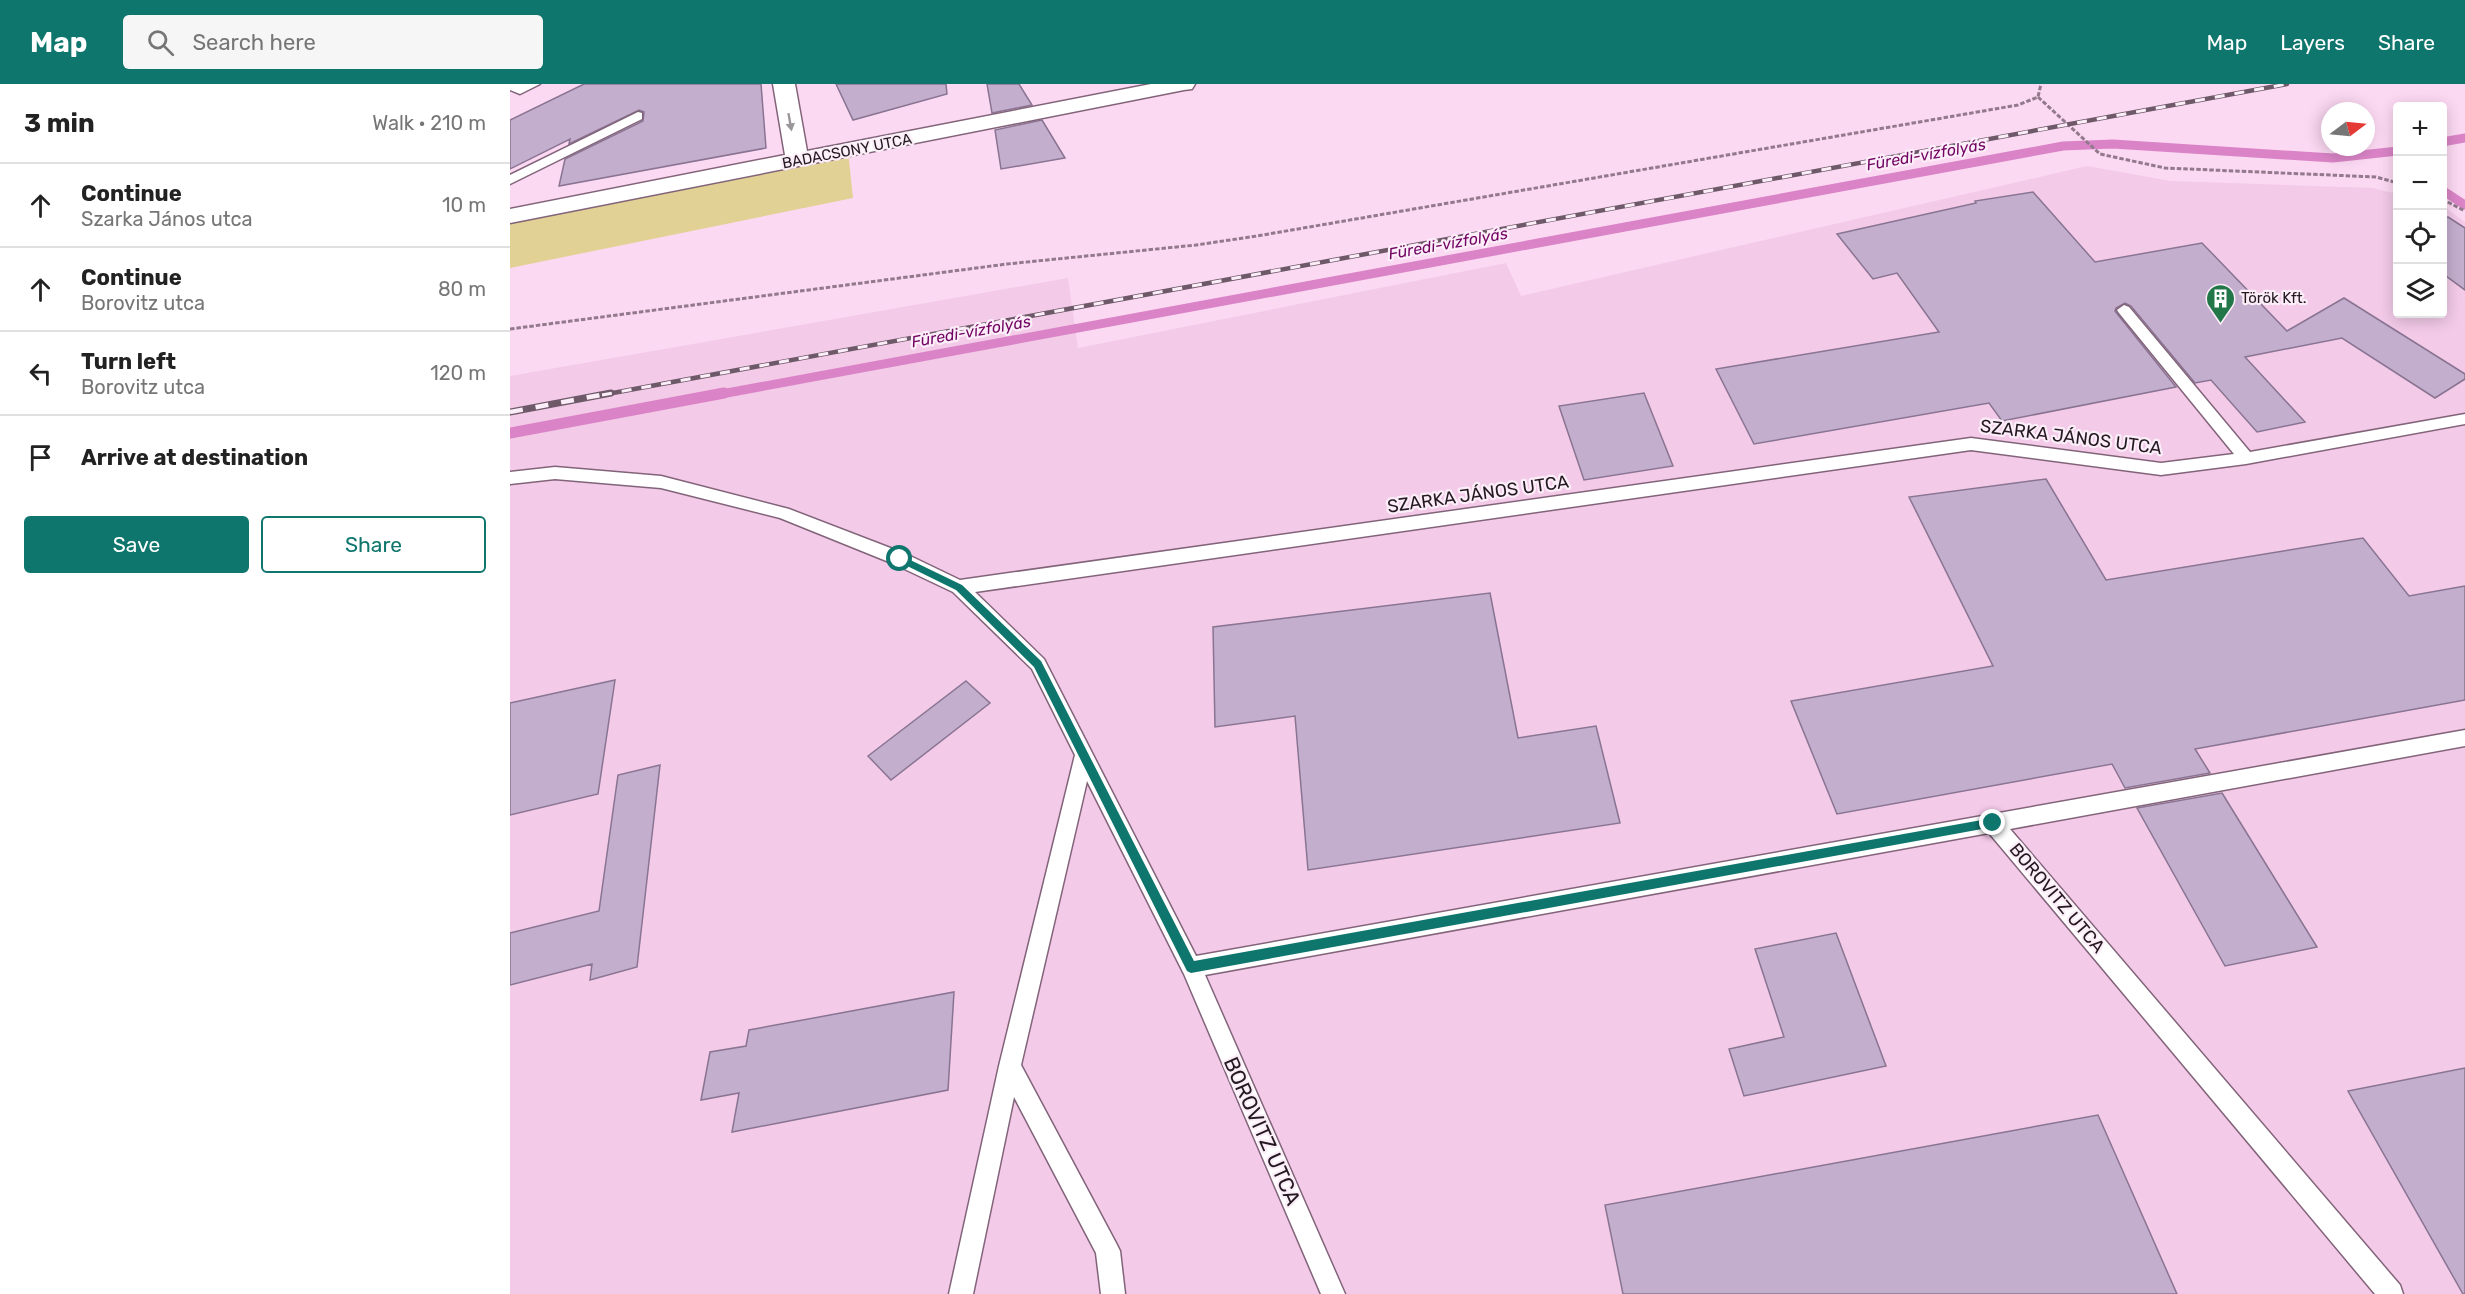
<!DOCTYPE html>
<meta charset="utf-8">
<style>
:root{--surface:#fff;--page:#f6f6f6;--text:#222;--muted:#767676;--line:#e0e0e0;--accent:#0f766e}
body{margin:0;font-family:Rubik,sans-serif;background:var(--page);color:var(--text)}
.controls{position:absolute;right:18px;top:18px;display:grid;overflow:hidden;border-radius:6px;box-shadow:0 3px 15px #0003}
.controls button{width:54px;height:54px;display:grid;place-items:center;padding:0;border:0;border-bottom:2px solid var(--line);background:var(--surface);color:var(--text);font:30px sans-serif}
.compass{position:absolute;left:1811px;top:18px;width:54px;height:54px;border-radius:50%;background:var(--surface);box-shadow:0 3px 15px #0003;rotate:74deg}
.stop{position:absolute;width:18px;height:18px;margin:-14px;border:4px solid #0f766e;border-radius:50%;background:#fff}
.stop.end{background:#0f766e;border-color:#fff;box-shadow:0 2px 6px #0008}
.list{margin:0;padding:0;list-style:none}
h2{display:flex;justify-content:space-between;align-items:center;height:78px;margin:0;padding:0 24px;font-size:26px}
h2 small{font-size:20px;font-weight:400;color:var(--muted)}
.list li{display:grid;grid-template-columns:39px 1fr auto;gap:18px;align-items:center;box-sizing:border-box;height:84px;padding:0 24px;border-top:2px solid var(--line)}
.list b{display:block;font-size:22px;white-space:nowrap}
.list p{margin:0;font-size:20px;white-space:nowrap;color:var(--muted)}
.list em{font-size:20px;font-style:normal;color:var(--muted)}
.actions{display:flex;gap:12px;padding:18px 24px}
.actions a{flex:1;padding:14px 0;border:2px solid var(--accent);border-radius:6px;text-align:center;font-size:21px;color:var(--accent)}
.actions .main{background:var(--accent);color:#fff}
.icon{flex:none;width:33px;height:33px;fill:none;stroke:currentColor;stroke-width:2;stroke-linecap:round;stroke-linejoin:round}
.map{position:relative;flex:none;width:1955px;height:1210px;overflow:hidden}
header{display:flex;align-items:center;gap:36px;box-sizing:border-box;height:84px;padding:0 30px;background:var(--accent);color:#fff}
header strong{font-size:28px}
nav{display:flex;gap:33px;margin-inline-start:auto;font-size:21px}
.search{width:420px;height:54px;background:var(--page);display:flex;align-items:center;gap:15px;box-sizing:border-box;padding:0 21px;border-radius:6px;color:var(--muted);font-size:22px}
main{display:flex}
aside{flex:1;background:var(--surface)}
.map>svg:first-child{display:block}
.built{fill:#f3cae8}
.green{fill:#e1d194}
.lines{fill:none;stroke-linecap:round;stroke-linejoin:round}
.stream-far1{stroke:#da84c7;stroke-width:9}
.stream{stroke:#da84c7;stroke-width:11}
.building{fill:#c4aece;stroke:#897492;stroke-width:1.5}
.lane-casing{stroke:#82647a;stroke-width:3}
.street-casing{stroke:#82647a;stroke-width:3}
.path{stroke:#927a8c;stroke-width:3;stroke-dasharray:4.5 2;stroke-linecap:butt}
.lane{fill:#fff;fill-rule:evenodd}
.street{fill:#fff;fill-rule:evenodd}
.rail-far1-casing{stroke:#6d5968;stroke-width:4.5}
.rail-casing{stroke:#6d5968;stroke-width:7}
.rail-far1{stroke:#fceef8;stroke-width:3;stroke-dasharray:10;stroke-linecap:butt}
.rail{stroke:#fceef8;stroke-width:4.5;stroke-dasharray:13;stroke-linecap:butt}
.oneway{fill:#9c979b}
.route{fill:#0f766e}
.labels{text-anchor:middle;stroke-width:4.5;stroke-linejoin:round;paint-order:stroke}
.far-street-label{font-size:15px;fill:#241821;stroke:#fceef8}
.far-poi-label{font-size:15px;fill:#241821;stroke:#fceef8;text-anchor:start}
.far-water-label{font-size:16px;font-style:italic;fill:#710362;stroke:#fceef8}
.street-label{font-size:18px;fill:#241821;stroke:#fceef8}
.near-street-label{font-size:21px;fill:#241821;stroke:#fceef8}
</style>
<header>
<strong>Map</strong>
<div class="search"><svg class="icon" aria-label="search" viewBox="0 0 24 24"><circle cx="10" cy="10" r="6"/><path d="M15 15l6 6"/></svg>Search here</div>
<nav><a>Map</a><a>Layers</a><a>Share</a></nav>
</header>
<main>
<aside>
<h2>3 min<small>Walk · 210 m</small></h2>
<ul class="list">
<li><svg class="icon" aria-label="ahead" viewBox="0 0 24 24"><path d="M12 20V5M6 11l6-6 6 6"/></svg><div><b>Continue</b><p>Szarka János utca</p></div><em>10 m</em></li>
<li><svg class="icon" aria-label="ahead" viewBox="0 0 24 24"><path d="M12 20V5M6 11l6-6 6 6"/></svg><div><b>Continue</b><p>Borovitz utca</p></div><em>80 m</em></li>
<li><svg class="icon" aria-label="left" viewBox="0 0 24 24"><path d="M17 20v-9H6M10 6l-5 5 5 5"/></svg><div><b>Turn left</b><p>Borovitz utca</p></div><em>120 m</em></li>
<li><svg class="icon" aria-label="arrive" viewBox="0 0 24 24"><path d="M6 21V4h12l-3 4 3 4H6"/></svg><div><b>Arrive at destination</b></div></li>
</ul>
<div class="actions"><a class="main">Save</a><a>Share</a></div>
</aside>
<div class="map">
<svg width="1955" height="1210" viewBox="0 0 1955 1210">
<rect width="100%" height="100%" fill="#fcd9f3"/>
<path class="built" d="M 1577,82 L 1661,97 L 1863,104 L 1887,110 L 1888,230 L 1932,230 L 1933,122 L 1955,138 L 1955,1210 L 0,1210 L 0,292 L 558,194 L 568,264 L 996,179 L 1011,212 Z"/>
<path class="green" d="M 338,67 L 343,114 L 0,184 L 0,132 Z"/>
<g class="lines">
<path class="stream-far1" d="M 1932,58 L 1955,54
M 1932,106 L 1955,121
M 206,311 L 1553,62 L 1603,60 L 1823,74 L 1888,67"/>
<path class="stream" d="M 0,349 L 214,309"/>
</g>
<path class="building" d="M 74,0 L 251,0 L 256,64 L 49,102 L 55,75 L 133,37 L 134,28 L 129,26 L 59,60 L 60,55 L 0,85 L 0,36 Z
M 326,0 L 436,0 L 437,10 L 343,36 Z
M 477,0 L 509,0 L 522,21 L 482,29 Z
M 532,36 L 555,74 L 491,85 L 485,46 Z
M 1523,108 L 1585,178 L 1692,159 L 1777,247 L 1834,214 L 1955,290 L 1955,295 L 1925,314 L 1832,254 L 1735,273 L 1795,338 L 1747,348 L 1701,296 L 1685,299 L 1621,222 L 1615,219 L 1606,224 L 1605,227 L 1666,303 L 1492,337 L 1479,319 L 1244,360 L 1206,285 L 1429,248 L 1387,189 L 1363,195 L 1327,150 L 1466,119 L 1465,117 Z
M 1938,133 L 1955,144 L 1955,206 L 1932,189 L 1932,134 Z
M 1134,309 L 1163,382 L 1074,396 L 1049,322 Z
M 1536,395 L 1596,496 L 1853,454 L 1899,512 L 1955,502 L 1955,616 L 1685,665 L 1700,689 L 1615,704 L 1602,680 L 1327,730 L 1281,617 L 1483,582 L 1399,413 Z
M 980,509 L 1008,654 L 1086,642 L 1110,739 L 798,786 L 785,632 L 705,643 L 703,543 Z
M 105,596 L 88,710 L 0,731 L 0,619 Z
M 456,597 L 480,619 L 381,696 L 358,672 Z
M 150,681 L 127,883 L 80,896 L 82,880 L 0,901 L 0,849 L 89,827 L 108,691 Z
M 1712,709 L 1807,863 L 1715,882 L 1627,724 Z
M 1326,849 L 1376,982 L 1234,1012 L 1219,965 L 1274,953 L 1245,865 Z
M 444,908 L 438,1006 L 222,1048 L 229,1009 L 191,1016 L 200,968 L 236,962 L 239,946 Z
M 1955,984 L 1955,1210 L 1953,1210 L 1838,1007 Z
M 1588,1031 L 1667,1210 L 1113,1210 L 1095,1121 Z"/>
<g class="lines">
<defs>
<path id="lane" d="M 0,0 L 30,0 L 10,10 L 0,6 Z
M 128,28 L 132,29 L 132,35 L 0,100 L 0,91 Z
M 1614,221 L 1619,223 L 1740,368 L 1955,330 L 1955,340 L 1736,380 L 1651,391 L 1461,366 L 465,508 L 534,575 L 686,872 L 1955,646 L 1955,662 L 1500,745 L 1890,1201 L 1893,1210 L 1865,1210 L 1479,749 L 695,891 L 835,1210 L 811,1210 L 674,890 L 577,697 L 511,981 L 606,1159 L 610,1167 L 615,1210 L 591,1210 L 586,1169 L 504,1013 L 463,1210 L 439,1210 L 489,982 L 565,671 L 522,585 L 443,508 L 384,480 L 270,434 L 151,404 L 45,395 L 0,400 L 0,388 L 45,383 L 151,392 L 279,425 L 396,470 L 450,496 L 1461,354 L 1651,379 L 1724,370 L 1609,229 L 1607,226 Z"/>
<path id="street" d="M 263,0 L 285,0 L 297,67 L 641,0 L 685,0 L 682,5 L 674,6 L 0,139 L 0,125 L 275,71 Z"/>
</defs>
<use href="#lane" class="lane-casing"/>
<use href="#street" class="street-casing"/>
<path class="path" d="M 1528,13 L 1590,70 L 1655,84 L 1866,93 L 1888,99
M 1932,115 L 1955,127
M 0,245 L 497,180 L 686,161 L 747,152 L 1508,21 L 1528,13 L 1531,0"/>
<use href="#lane" class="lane"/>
<use href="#street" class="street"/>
<defs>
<path id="rail-far1" d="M 92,311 L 1777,0"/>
<path id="rail" d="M 0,328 L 101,309"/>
</defs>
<use href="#rail-far1" class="rail-far1-casing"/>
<use href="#rail" class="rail-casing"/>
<use href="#rail-far1" class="rail-far1"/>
<use href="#rail" class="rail"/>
</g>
<defs><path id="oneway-solid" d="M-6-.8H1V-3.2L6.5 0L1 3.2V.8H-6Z" transform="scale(1.5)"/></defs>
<use class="oneway" href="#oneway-solid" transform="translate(280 38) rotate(80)"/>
<path class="route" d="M 390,471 L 452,501 L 531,577 L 684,877 L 1483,734 L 1489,739 L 1483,743 L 681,889 L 677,887 L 524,583 L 446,506 L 387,477 L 387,472 Z"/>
<defs>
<symbol id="building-pin" viewBox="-11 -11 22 30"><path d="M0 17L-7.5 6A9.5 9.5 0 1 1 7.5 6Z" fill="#227749" stroke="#fceef8"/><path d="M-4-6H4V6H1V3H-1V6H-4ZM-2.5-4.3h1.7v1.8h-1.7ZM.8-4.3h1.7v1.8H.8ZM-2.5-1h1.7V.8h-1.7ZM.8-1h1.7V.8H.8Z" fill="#fff"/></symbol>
</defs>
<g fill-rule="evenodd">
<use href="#building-pin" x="1694" y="198" width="33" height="45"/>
</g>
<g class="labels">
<g class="far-street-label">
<text transform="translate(337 67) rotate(-11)" y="5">BADACSONY UTCA</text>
</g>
<g class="far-poi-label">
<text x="1731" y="219">Török Kft.</text>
</g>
<g class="far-water-label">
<text transform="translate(1416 70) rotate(-10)" y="6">Füredi-vízfolyás</text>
<text transform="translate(938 159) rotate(-10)" y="6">Füredi-vízfolyás</text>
<text transform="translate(461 247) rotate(-10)" y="6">Füredi-vízfolyás</text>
</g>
<g class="street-label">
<text transform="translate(1561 353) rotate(7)" y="6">SZARKA JÁNOS UTCA</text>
<text transform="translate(968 410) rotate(-8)" y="6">SZARKA JÁNOS UTCA</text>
<text transform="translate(1547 814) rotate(50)" y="6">BOROVITZ UTCA</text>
</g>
<g class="near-street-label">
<text transform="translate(752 1047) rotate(66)" y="7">BOROVITZ UTCA</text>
</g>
</g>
</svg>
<div class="controls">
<button>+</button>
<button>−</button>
<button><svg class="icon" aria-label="locate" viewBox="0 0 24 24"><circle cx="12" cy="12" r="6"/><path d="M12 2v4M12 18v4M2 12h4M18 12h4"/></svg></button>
<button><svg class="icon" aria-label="layers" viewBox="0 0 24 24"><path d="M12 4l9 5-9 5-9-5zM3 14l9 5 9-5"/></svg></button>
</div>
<svg class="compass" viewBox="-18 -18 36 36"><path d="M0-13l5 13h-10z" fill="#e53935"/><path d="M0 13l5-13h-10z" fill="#767676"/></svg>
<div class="stop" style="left:390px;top:475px"></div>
<div class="stop end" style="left:1483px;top:739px"></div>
</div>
</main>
